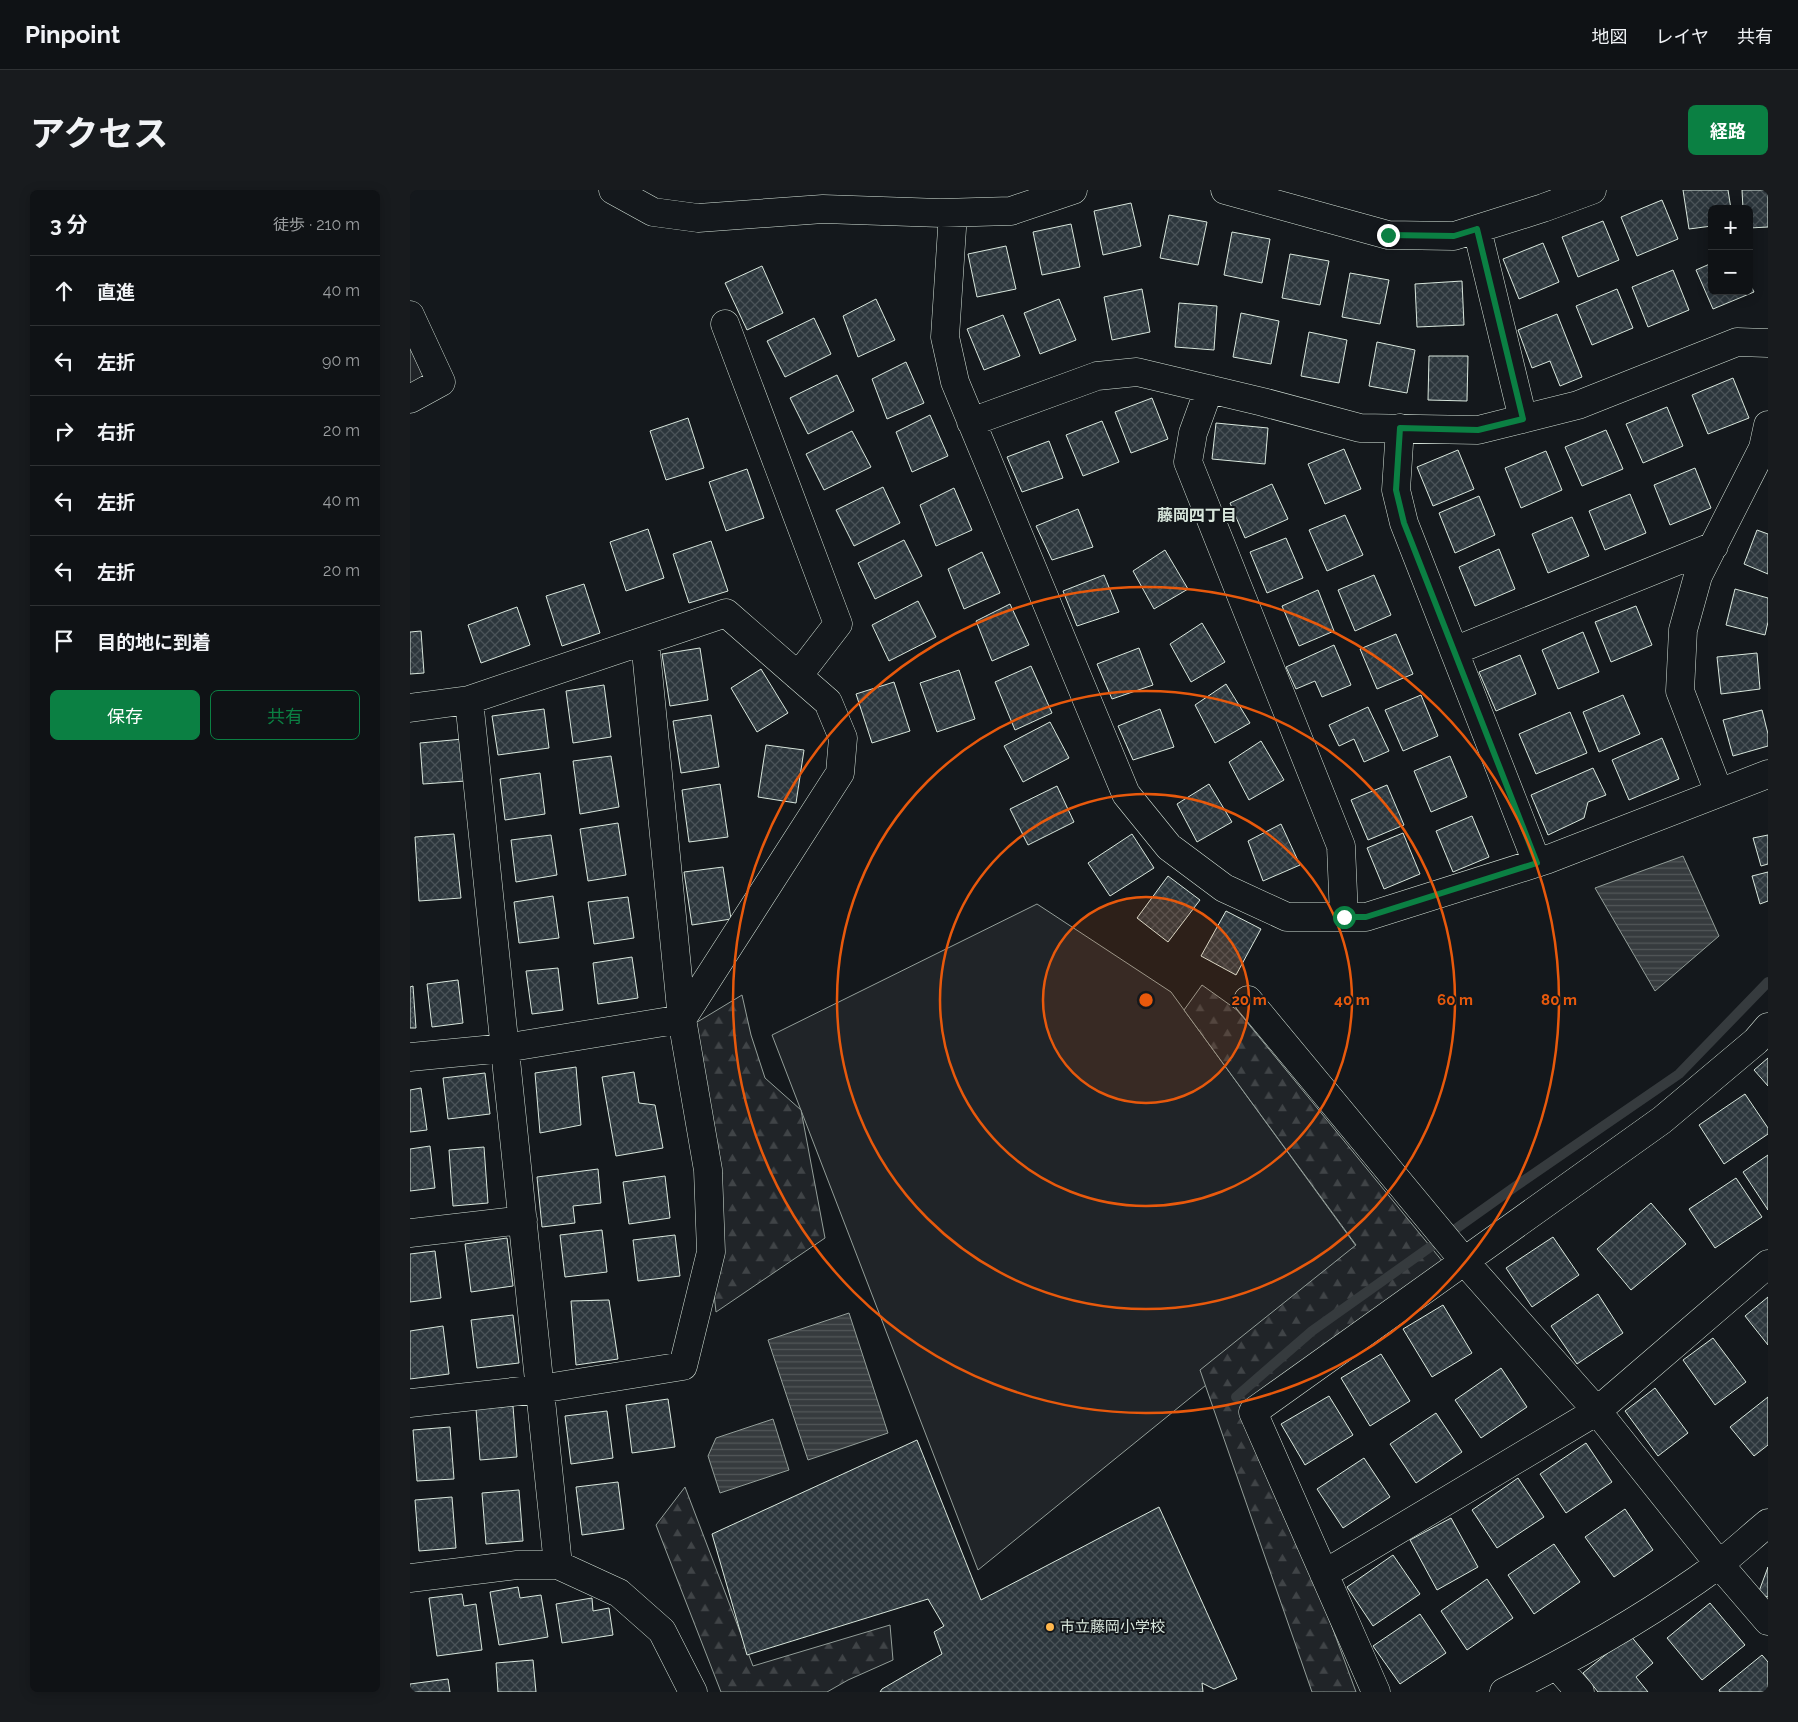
<!DOCTYPE html>
<html lang="ja">
<meta charset="utf-8">
<style>
:root{--surface:#0f1215;--page:#181b1e;--text:#f1f3f6;--muted:#9b9ea0;--line:#2f3234;--accent:#0b8043}
body{margin:0;font-family:Raleway,"Noto Sans JP",sans-serif;background:var(--page);color:var(--text)}
.controls{position:absolute;right:15px;top:15px;display:grid;overflow:hidden;border-radius:8px;box-shadow:0 2px 12px #0003}
.controls button{width:45px;height:45px;display:grid;place-items:center;padding:0;border:0;border-bottom:1px solid var(--line);background:var(--surface);color:var(--text);font:25px sans-serif}
.stop{position:absolute;width:15px;height:15px;margin:-11px;border:4px solid #0b8043;border-radius:50%;background:#fff}
.stop.end{background:#0b8043;border-color:#fff;box-shadow:0 1px 5px #0008}
.list{margin:0;padding:0;list-style:none}
h2{display:flex;justify-content:space-between;align-items:center;height:65px;margin:0;padding:0 20px;font-size:21px}
h2 small{font-size:16px;font-weight:400;color:var(--muted)}
.list li{display:grid;grid-template-columns:32px 1fr auto;gap:15px;align-items:center;box-sizing:border-box;height:70px;padding:0 20px;border-top:1px solid var(--line)}
.list b{display:block;font-size:19px;white-space:nowrap}
.list em{font-size:16px;font-style:normal;color:var(--muted)}
.actions{display:flex;gap:10px;padding:15px 20px}
.actions a{flex:1;padding:11px 0;border:1px solid var(--accent);border-radius:8px;text-align:center;font-size:18px;color:var(--accent)}
.actions .main{background:var(--accent);color:#fff}
.icon{flex:none;width:28px;height:28px;fill:none;stroke:currentColor;stroke-width:2;stroke-linecap:round;stroke-linejoin:round}
.map{position:relative;flex:none;width:1358px;height:1502px;overflow:hidden;border-radius:8px}
header{display:flex;align-items:center;gap:30px;box-sizing:border-box;height:70px;padding:0 25px;background:var(--surface);border-bottom:1px solid var(--line)}
header strong{font-size:24px}
nav{display:flex;gap:28px;margin-inline-start:auto;font-size:18px}
.intro{display:flex;align-items:center;justify-content:space-between;box-sizing:border-box;height:120px;padding:0 30px}
h1{margin:0;font-size:35px}
.button{padding:12px 22px;border-radius:8px;background:var(--accent);color:#fff;font-size:18px;font-weight:700}
main{display:flex;gap:30px;padding:0 30px}
aside{flex:1;background:var(--surface);border-radius:8px;box-shadow:0 2px 12px #0003}
.map>svg:first-child{display:block}
.green{fill:#202428;stroke:#939e99}
.forest{fill:url(#forest-firs);stroke:#939e99}
.water{fill:url(#water-rules);stroke:#939e99}
.lines{fill:none;stroke-linecap:round;stroke-linejoin:round}
.stream{stroke:#363b3e;stroke-width:10}
.building{fill:url(#building-cross-hatch);stroke:#d8e6dc}
.street-casing{stroke:#d8e6dc;stroke-width:29}
.street{stroke:#14181c;stroke-width:28}
.route{stroke:#0b8043;stroke-width:6}
.ring{fill:none;stroke:#e8590c;stroke-width:2.5}
.poi-dot{fill:#ffb74d;stroke:#14181c;stroke-width:2}
.labels{text-anchor:middle;stroke-width:4;stroke-linejoin:round;paint-order:stroke}
.poi-label{font-size:15px;fill:#d8e6dc;stroke:#14181c;text-anchor:start}
.neighbourhood-label{font-size:16px;font-weight:bold;fill:#d8e6dc;stroke:#14181c}
.centre{fill:#e8590c;stroke:#14181c;stroke-width:2.5}
.ring-label{font-size:15px;text-anchor:middle;font-weight:bold;fill:#e8590c;stroke:#14181c;stroke-width:4;stroke-linejoin:round;paint-order:stroke}
</style>
<header>
<strong>Pinpoint</strong>
<nav><a>地図</a><a>レイヤ</a><a>共有</a></nav>
</header>
<div class="intro"><h1>アクセス</h1><a class="button">経路</a></div>
<main>
<aside>
<h2>3 分<small>徒歩 · 210 m</small></h2>
<ul class="list">
<li><svg class="icon" aria-label="ahead" viewBox="0 0 24 24"><path d="M12 20V5M6 11l6-6 6 6"/></svg><div><b>直進</b></div><em>40 m</em></li>
<li><svg class="icon" aria-label="left" viewBox="0 0 24 24"><path d="M17 20v-9H6M10 6l-5 5 5 5"/></svg><div><b>左折</b></div><em>90 m</em></li>
<li><svg class="icon" aria-label="right" viewBox="0 0 24 24"><path d="M7 20v-9h11M14 6l5 5-5 5"/></svg><div><b>右折</b></div><em>20 m</em></li>
<li><svg class="icon" aria-label="left" viewBox="0 0 24 24"><path d="M17 20v-9H6M10 6l-5 5 5 5"/></svg><div><b>左折</b></div><em>40 m</em></li>
<li><svg class="icon" aria-label="left" viewBox="0 0 24 24"><path d="M17 20v-9H6M10 6l-5 5 5 5"/></svg><div><b>左折</b></div><em>20 m</em></li>
<li><svg class="icon" aria-label="arrive" viewBox="0 0 24 24"><path d="M6 21V4h12l-3 4 3 4H6"/></svg><div><b>目的地に到着</b></div></li>
</ul>
<div class="actions"><a class="main">保存</a><a>共有</a></div>
</aside>
<div class="map">
<svg width="1358" height="1502" viewBox="0 0 1358 1502">
<defs>
<pattern id="forest-firs" width="22" height="20" patternUnits="userSpaceOnUse" patternTransform="scale(1.25)"><rect width="22" height="20" fill="#202428"/><path d="M5 1l3.5 6h-7zM16 11l3.5 6h-7z" fill="#404447"/></pattern>
<pattern id="water-rules" width="6" height="5" patternUnits="userSpaceOnUse" patternTransform="scale(1.25)"><rect width="6" height="5" fill="#363b3e"/><path d="M0 2.5h6" fill="none" stroke="#525759"/></pattern>
<pattern id="building-cross-hatch" width="8" height="8" patternUnits="userSpaceOnUse" patternTransform="scale(1.25)"><rect width="8" height="8" fill="#2c363c"/><path d="M0 0l8 8M0 8l8-8" fill="none" stroke="#4a5358"/></pattern>
</defs>
<rect width="100%" height="100%" fill="#14181c"/>
<path class="green" d="M 0,138 L 29,188 L 0,202 Z
M 627,714 L 761,802 L 954,1067 L 568,1380 L 362,845 Z"/>
<path class="forest" d="M 792,795 L 827,820 L 1033,1072 L 843,1222 L 946,1502 L 902,1502 L 790,1180 L 946,1055 L 774,820 Z
M 332,805 L 341,845 L 355,888 L 391,920 L 415,1048 L 306,1122 L 274,840 Z
M 275,1297 L 343,1476 L 480,1435 L 483,1470 L 438,1490 L 417,1502 L 311,1502 L 246,1335 Z"/>
<path class="water" d="M 1273,666 L 1309,746 L 1245,801 L 1185,698 Z
M 439,1123 L 478,1243 L 398,1270 L 358,1150 Z
M 363,1229 L 379,1280 L 310,1303 L 298,1266 L 306,1248 Z"/>
<g class="lines">
<path class="stream" d="M 826,1207 L 902,1141 L 1106,996 L 1269,884 L 1358,792"/>
</g>
<path class="building" d="M 1273,0 L 1318,0 L 1321,19 L 1302,19 L 1302,36 L 1279,39 Z
M 1332,0 L 1358,0 L 1358,37 L 1339,38 L 1339,19 L 1333,19 Z
M 1252,10 L 1268,49 L 1227,66 L 1211,27 Z
M 721,13 L 731,56 L 693,65 L 684,21 Z
M 759,25 L 797,32 L 788,75 L 750,68 Z
M 1193,31 L 1209,70 L 1168,87 L 1152,47 Z
M 661,34 L 670,77 L 632,85 L 623,42 Z
M 822,42 L 860,49 L 852,93 L 814,85 Z
M 1133,53 L 1149,92 L 1109,109 L 1093,69 Z
M 596,56 L 606,99 L 567,107 L 558,64 Z
M 880,64 L 919,71 L 910,115 L 872,108 Z
M 1302,73 L 1302,101 L 1339,101 L 1339,92 L 1344,102 L 1303,119 L 1286,80 Z
M 352,76 L 373,123 L 337,140 L 315,93 Z
M 1263,80 L 1279,120 L 1238,137 L 1222,97 Z
M 940,83 L 979,90 L 970,134 L 932,127 Z
M 1052,91 L 1054,135 L 1007,137 L 1005,94 Z
M 732,99 L 740,142 L 702,150 L 694,107 Z
M 1207,99 L 1223,138 L 1182,155 L 1166,116 Z
M 466,109 L 485,150 L 448,167 L 433,126 Z
M 649,109 L 666,150 L 630,164 L 614,123 Z
M 769,113 L 807,116 L 804,160 L 765,157 Z
M 831,123 L 869,131 L 861,174 L 823,167 Z
M 1147,124 L 1172,187 L 1150,196 L 1140,171 L 1122,178 L 1108,140 Z
M 593,125 L 610,166 L 574,180 L 557,139 Z
M 404,128 L 421,164 L 375,187 L 357,151 Z
M 899,142 L 937,150 L 929,193 L 891,186 Z
M 967,152 L 1005,160 L 997,203 L 959,196 Z
M 1019,166 L 1058,166 L 1057,211 L 1018,210 Z
M 496,172 L 514,213 L 477,229 L 462,189 Z
M 427,185 L 444,221 L 398,244 L 380,208 Z
M 1323,188 L 1339,228 L 1298,244 L 1282,205 Z
M 742,208 L 758,249 L 721,263 L 705,222 Z
M 1257,217 L 1273,256 L 1233,273 L 1216,234 Z
M 520,225 L 538,266 L 502,282 L 486,242 Z
M 278,228 L 294,278 L 256,290 L 240,241 Z
M 692,231 L 709,272 L 673,286 L 656,245 Z
M 806,233 L 858,238 L 855,274 L 802,269 Z
M 1196,240 L 1213,279 L 1172,296 L 1155,257 Z
M 442,241 L 461,277 L 414,300 L 396,264 Z
M 639,251 L 653,288 L 612,302 L 597,267 Z
M 934,259 L 951,299 L 915,314 L 898,274 Z
M 1048,260 L 1064,299 L 1023,316 L 1007,277 Z
M 1136,261 L 1152,300 L 1111,318 L 1095,278 Z
M 1285,278 L 1301,318 L 1260,335 L 1244,295 Z
M 337,279 L 354,328 L 316,341 L 299,292 Z
M 862,294 L 878,329 L 835,348 L 820,313 Z
M 473,297 L 490,333 L 444,356 L 426,320 Z
M 544,298 L 562,340 L 526,356 L 510,315 Z
M 1220,304 L 1236,343 L 1195,360 L 1179,321 Z
M 1069,306 L 1085,345 L 1045,363 L 1029,323 Z
M 668,319 L 683,357 L 642,370 L 626,336 Z
M 935,325 L 953,365 L 917,381 L 899,340 Z
M 1162,327 L 1179,366 L 1138,383 L 1122,344 Z
M 238,339 L 254,388 L 216,401 L 200,352 Z
M 1347,340 L 1358,344 L 1358,384 L 1334,374 Z
M 876,348 L 893,388 L 857,403 L 840,362 Z
M 494,350 L 512,386 L 465,409 L 448,373 Z
M 301,351 L 318,401 L 279,413 L 263,364 Z
M 1089,359 L 1105,399 L 1065,416 L 1049,377 Z
M 755,360 L 778,399 L 744,419 L 723,381 Z
M 572,362 L 590,403 L 554,419 L 538,379 Z
M 694,385 L 709,422 L 667,436 L 653,401 Z
M 964,385 L 981,425 L 945,441 L 928,400 Z
M 174,394 L 190,443 L 152,456 L 136,406 Z
M 1325,399 L 1358,408 L 1358,432 L 1355,445 L 1316,435 Z
M 908,400 L 924,441 L 889,456 L 872,416 Z
M 508,411 L 526,447 L 479,471 L 462,435 Z
M 600,414 L 619,455 L 582,471 L 566,431 Z
M 1226,416 L 1242,455 L 1201,472 L 1185,432 Z
M 107,417 L 120,455 L 71,473 L 58,435 Z
M 792,433 L 815,472 L 781,492 L 760,454 Z
M 11,441 L 14,483 L 0,484 L 0,442 Z
M 1173,442 L 1189,482 L 1148,499 L 1132,460 Z
M 986,444 L 1003,484 L 967,499 L 950,459 Z
M 924,455 L 941,495 L 912,507 L 905,491 L 886,499 L 876,477 Z
M 290,458 L 298,510 L 260,516 L 252,464 Z
M 729,458 L 743,495 L 702,509 L 687,474 Z
M 1347,463 L 1350,499 L 1311,504 L 1307,467 Z
M 1110,465 L 1126,504 L 1086,521 L 1069,482 Z
M 621,476 L 642,523 L 605,540 L 585,492 Z
M 351,479 L 378,523 L 347,542 L 321,498 Z
M 549,480 L 565,529 L 527,542 L 510,493 Z
M 484,492 L 500,541 L 462,553 L 446,504 Z
M 816,494 L 840,533 L 805,553 L 785,515 Z
M 194,495 L 201,547 L 163,553 L 156,501 Z
M 1011,505 L 1028,546 L 993,561 L 975,520 Z
M 1213,505 L 1230,544 L 1189,562 L 1173,522 Z
M 958,517 L 979,561 L 954,572 L 944,549 L 929,556 L 919,535 Z
M 134,519 L 139,558 L 88,565 L 82,526 Z
M 750,519 L 764,557 L 723,570 L 708,536 Z
M 1352,520 L 1358,544 L 1358,556 L 1323,566 L 1313,530 Z
M 1160,522 L 1177,563 L 1126,584 L 1109,544 Z
M 301,525 L 309,577 L 271,583 L 263,531 Z
M 640,532 L 659,568 L 613,592 L 594,556 Z
M 1252,548 L 1269,589 L 1219,610 L 1202,570 Z
M 53,549 L 56,591 L 13,594 L 10,553 Z
M 851,551 L 874,590 L 839,610 L 819,572 Z
M 356,555 L 394,560 L 386,613 L 348,607 Z
M 201,566 L 209,617 L 170,624 L 163,571 Z
M 1040,566 L 1057,607 L 1021,622 L 1004,581 Z
M 1183,578 L 1196,605 L 1178,612 L 1174,628 L 1138,645 L 1121,605 Z
M 130,583 L 135,624 L 95,630 L 90,589 Z
M 310,594 L 318,647 L 279,652 L 272,600 Z
M 799,594 L 822,632 L 787,652 L 767,614 Z
M 977,595 L 994,635 L 958,650 L 941,610 Z
M 647,596 L 664,632 L 618,655 L 600,619 Z
M 1062,626 L 1079,667 L 1043,682 L 1026,641 Z
M 208,633 L 216,685 L 178,691 L 170,639 Z
M 871,634 L 890,675 L 853,691 L 838,651 Z
M 993,643 L 1010,684 L 974,699 L 957,658 Z
M 44,644 L 51,708 L 9,711 L 5,647 Z
M 722,644 L 744,678 L 700,706 L 678,673 Z
M 141,645 L 147,685 L 106,692 L 101,650 Z
M 1358,645 L 1358,674 L 1351,676 L 1343,648 Z
M 313,677 L 321,729 L 282,735 L 274,682 Z
M 1358,682 L 1358,711 L 1350,714 L 1342,686 Z
M 758,686 L 790,710 L 758,752 L 727,728 Z
M 143,706 L 149,748 L 109,753 L 104,712 Z
M 218,707 L 224,748 L 184,754 L 178,712 Z
M 816,721 L 851,739 L 826,785 L 791,766 Z
M 222,767 L 228,808 L 188,814 L 183,773 Z
M 148,778 L 153,820 L 122,824 L 116,781 Z
M 48,790 L 53,833 L 22,837 L 17,794 Z
M 3,796 L 6,838 L 0,838 L 0,797 Z
M 1358,868 L 1358,896 L 1344,880 Z
M 166,877 L 171,935 L 130,943 L 125,883 Z
M 224,882 L 229,913 L 245,915 L 253,958 L 206,966 L 192,887 Z
M 75,883 L 80,924 L 38,929 L 33,888 Z
M 11,898 L 17,940 L 0,942 L 0,900 Z
M 1335,904 L 1358,938 L 1358,944 L 1314,974 L 1289,935 Z
M 20,956 L 25,998 L 0,1001 L 0,959 Z
M 74,957 L 78,1013 L 43,1016 L 39,960 Z
M 1358,965 L 1358,1020 L 1333,982 Z
M 188,979 L 191,1013 L 163,1016 L 165,1033 L 132,1037 L 127,987 Z
M 255,986 L 260,1028 L 219,1034 L 213,992 Z
M 1326,988 L 1352,1027 L 1305,1058 L 1279,1019 Z
M 1241,1013 L 1276,1054 L 1221,1100 L 1187,1059 Z
M 192,1040 L 197,1082 L 155,1087 L 150,1045 Z
M 265,1045 L 270,1086 L 228,1091 L 223,1050 Z
M 1143,1047 L 1169,1085 L 1122,1117 L 1096,1078 Z
M 97,1048 L 103,1096 L 61,1102 L 55,1054 Z
M 25,1061 L 31,1108 L 0,1112 L 0,1064 Z
M 1188,1104 L 1213,1143 L 1167,1174 L 1141,1136 Z
M 1358,1107 L 1358,1155 L 1335,1126 Z
M 199,1110 L 208,1169 L 166,1175 L 161,1111 Z
M 1033,1115 L 1062,1163 L 1022,1187 L 993,1139 Z
M 103,1125 L 109,1173 L 67,1178 L 61,1130 Z
M 33,1136 L 39,1184 L 0,1189 L 0,1141 Z
M 1303,1148 L 1336,1192 L 1305,1215 L 1273,1170 Z
M 971,1164 L 1000,1211 L 960,1236 L 931,1188 Z
M 1091,1178 L 1117,1217 L 1071,1248 L 1045,1210 Z
M 1245,1198 L 1278,1243 L 1248,1266 L 1215,1221 Z
M 919,1206 L 943,1245 L 895,1275 L 871,1234 Z
M 1358,1207 L 1358,1255 L 1344,1266 L 1320,1237 Z
M 258,1209 L 265,1257 L 222,1263 L 216,1215 Z
M 103,1216 L 107,1267 L 70,1270 L 66,1219 Z
M 197,1221 L 203,1268 L 161,1274 L 155,1226 Z
M 1026,1223 L 1052,1262 L 1006,1293 L 980,1254 Z
M 40,1237 L 44,1289 L 7,1291 L 3,1240 Z
M 507,1250 L 571,1410 L 749,1317 L 827,1489 L 804,1499 L 792,1493 L 793,1502 L 470,1502 L 472,1499 L 532,1464 L 524,1442 L 534,1436 L 518,1409 L 337,1465 L 302,1344 Z
M 1176,1253 L 1202,1292 L 1156,1323 L 1130,1284 Z
M 954,1268 L 980,1307 L 933,1338 L 907,1299 Z
M 1108,1288 L 1134,1327 L 1087,1358 L 1062,1320 Z
M 208,1292 L 214,1339 L 172,1345 L 166,1297 Z
M 109,1300 L 113,1351 L 76,1354 L 72,1303 Z
M 42,1307 L 46,1358 L 9,1361 L 5,1310 Z
M 1215,1319 L 1243,1360 L 1204,1387 L 1175,1347 Z
M 1041,1328 L 1068,1377 L 1027,1400 L 1000,1350 Z
M 1144,1354 L 1170,1392 L 1124,1424 L 1098,1385 Z
M 983,1365 L 1010,1404 L 963,1436 L 937,1397 Z
M 1358,1377 L 1358,1407 L 1348,1404 Z
M 1077,1389 L 1103,1428 L 1057,1460 L 1031,1421 Z
M 108,1397 L 110,1408 L 131,1405 L 138,1447 L 89,1455 L 80,1402 Z
M 52,1404 L 54,1416 L 66,1414 L 72,1460 L 27,1466 L 19,1408 Z
M 182,1408 L 183,1421 L 199,1418 L 203,1445 L 152,1453 L 146,1414 Z
M 1300,1413 L 1335,1455 L 1292,1490 L 1257,1448 Z
M 1010,1424 L 1036,1463 L 990,1494 L 963,1456 Z
M 1220,1445 L 1243,1473 L 1226,1487 L 1238,1502 L 1188,1502 L 1173,1483 Z
M 1352,1465 L 1358,1472 L 1358,1502 L 1310,1502 L 1309,1500 Z
M 123,1470 L 126,1502 L 88,1502 L 86,1473 Z
M 38,1489 L 40,1502 L 0,1502 L 0,1494 Z"/>
<g class="lines">
<defs>
<path id="street" d="M 203,0 L 243,22 L 288,28 L 413,19 L 531,23 L 601,21 L 663,0
M 815,0 L 978,45 L 1044,46 L 1133,18 L 1182,0
M 543,23 L 535,147 L 545,192 L 716,604 L 759,657 L 814,698 L 877,727 L 956,727 L 1136,670 L 1358,584
M 1067,39 L 1113,229
M 0,125 L 31,192 L 0,209
M 315,134 L 428,434 L 388,486
M 799,199 L 783,243 L 778,272 L 931,656 L 934,727
M 561,232 L 687,186 L 727,182 L 853,212 L 950,238 L 1068,240 L 1168,215 L 1327,152 L 1358,153
M 990,238 L 986,300 L 994,333 L 1127,673
M 1044,461 L 1304,356
M 59,510 L 148,1375
M 0,518 L 59,510 L 316,423 L 418,512 L 433,548 L 430,583 L 272,829 L 95,858 L 0,867
M 1309,603 L 1270,501 L 1273,440 L 1288,386 L 1353,258 L 1358,235
M 838,810 L 1055,1072 L 1187,1221 L 1309,1374 L 1358,1431
M 0,1043 L 113,1030
M 0,1213 L 130,1199 L 273,1176 L 301,1062 L 298,980 L 272,829 L 235,451
M 914,1384 L 1187,1221 L 1358,1074
M 0,1388 L 107,1375 L 148,1375 L 209,1403 L 252,1441 L 283,1502
M 1147,1476 L 1170,1502
M 966,1502 L 843,1222 L 1252,930 L 1346,851 L 1358,837
M 1094,1502 C 1168,1466 1241,1424 1308,1375 C 1325,1362 1341,1347 1358,1333"/>
</defs>
<use href="#street" class="street-casing"/>
<use href="#street" class="street"/>
</g>
<g class="lines">
<path class="route" d="M 934,727 L 956,727 L 1127,673 L 994,333 L 986,300 L 990,238 L 1068,240 L 1113,229 L 1067,39 L 1044,46 L 978,45"/>
</g>
<circle cx="736" cy="810" r="103" fill="#e8590c" fill-opacity=".12"/>
<g class="ring">
<circle cx="736" cy="810" r="103"/>
<circle cx="736" cy="810" r="206"/>
<circle cx="736" cy="810" r="309"/>
<circle cx="736" cy="810" r="413"/>
</g>
<circle class="poi-dot" cx="640" cy="1437" r="5"/>
<g class="labels">
<g class="poi-label">
<text x="650" y="1442">市立藤岡小学校</text>
</g>
<g class="neighbourhood-label">
<text x="787" y="331">藤岡四丁目</text>
</g>
</g>
<circle cx="736" cy="810" r="8" class="centre"/>
<g class="ring-label">
<text x="839" y="815">20 m</text>
<text x="942" y="815">40 m</text>
<text x="1045" y="815">60 m</text>
<text x="1149" y="815">80 m</text>
</g>
</svg>
<div class="controls">
<button>+</button>
<button>−</button>
</div>
<div class="stop" style="left:934px;top:727px"></div>
<div class="stop end" style="left:978px;top:45px"></div>
</div>
</main>
